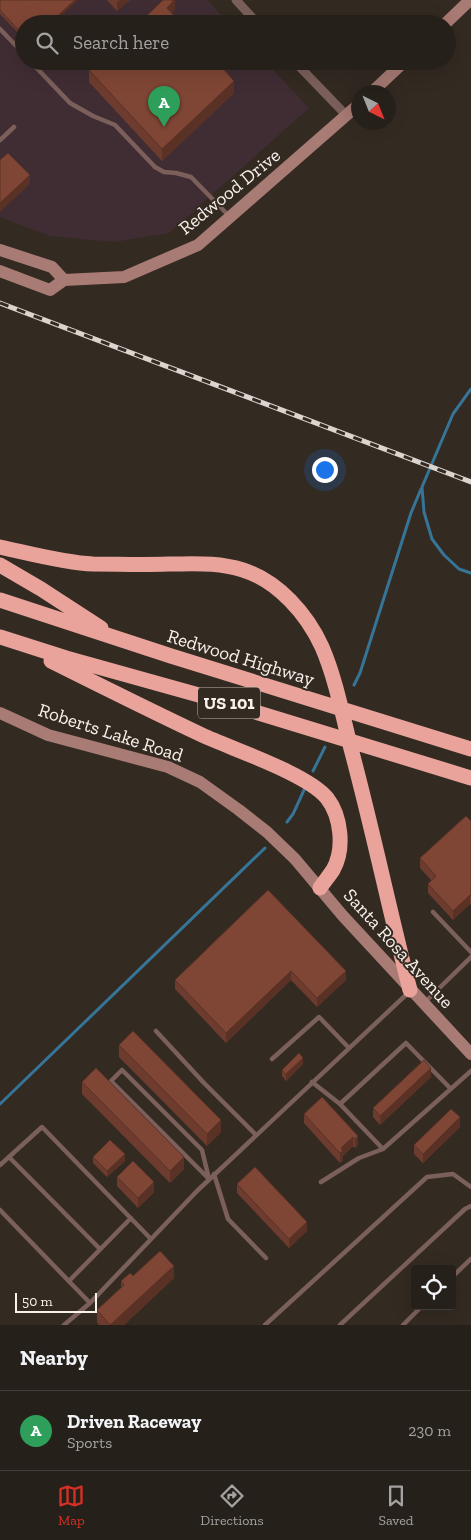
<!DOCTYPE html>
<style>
:root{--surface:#26201a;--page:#2e2823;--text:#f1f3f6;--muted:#a4a3a2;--line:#423e39;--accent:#d93025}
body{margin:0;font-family:"Zilla Slab",serif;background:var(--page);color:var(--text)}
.controls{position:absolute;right:15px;bottom:15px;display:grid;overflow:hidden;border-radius:5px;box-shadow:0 5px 20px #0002}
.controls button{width:45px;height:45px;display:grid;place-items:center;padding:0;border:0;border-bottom:1px solid var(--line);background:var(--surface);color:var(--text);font:25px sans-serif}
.compass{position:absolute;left:351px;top:85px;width:45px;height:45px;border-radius:50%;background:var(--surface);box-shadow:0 5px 20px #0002;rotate:137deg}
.scale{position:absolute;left:15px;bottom:12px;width:82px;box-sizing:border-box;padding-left:5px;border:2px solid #f8f1ec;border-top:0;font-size:14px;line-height:18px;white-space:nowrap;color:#f8f1ec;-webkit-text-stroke:4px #332a22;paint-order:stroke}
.you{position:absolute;left:324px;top:469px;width:18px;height:18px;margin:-12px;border:4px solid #fff;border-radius:50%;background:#1a73e8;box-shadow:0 0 0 8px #1a73e833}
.badge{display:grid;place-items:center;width:32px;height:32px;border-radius:50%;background:var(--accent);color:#fff;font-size:16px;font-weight:700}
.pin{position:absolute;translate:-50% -41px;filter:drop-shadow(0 1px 2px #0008)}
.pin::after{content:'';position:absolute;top:26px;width:18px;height:15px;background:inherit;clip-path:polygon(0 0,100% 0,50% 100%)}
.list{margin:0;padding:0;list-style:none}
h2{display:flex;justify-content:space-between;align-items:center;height:65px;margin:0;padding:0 20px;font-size:21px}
h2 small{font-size:16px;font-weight:400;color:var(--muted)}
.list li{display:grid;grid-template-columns:32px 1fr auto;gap:15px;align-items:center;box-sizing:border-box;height:80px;padding:0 20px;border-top:1px solid var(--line)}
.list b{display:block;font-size:19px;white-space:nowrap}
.list p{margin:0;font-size:16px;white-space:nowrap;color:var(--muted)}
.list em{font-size:16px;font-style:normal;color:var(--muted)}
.icon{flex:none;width:28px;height:28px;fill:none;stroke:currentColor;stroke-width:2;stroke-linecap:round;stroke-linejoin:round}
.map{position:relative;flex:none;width:471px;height:1325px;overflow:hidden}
.search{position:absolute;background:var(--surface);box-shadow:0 5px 20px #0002;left:15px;right:15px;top:15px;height:55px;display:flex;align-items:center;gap:12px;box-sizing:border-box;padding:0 18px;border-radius:28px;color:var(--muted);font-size:19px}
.sheet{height:145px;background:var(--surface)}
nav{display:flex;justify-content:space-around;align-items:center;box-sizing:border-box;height:70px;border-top:1px solid var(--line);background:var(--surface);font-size:14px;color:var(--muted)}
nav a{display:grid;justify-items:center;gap:2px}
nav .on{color:var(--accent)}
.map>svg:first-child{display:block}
.commercial{fill:#402d34}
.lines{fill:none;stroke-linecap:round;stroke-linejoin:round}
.stream{stroke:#367498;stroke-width:3}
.lane{stroke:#7b5f5a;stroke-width:4.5}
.street{stroke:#7b5f5a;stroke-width:9}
.secondary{stroke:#a87b74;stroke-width:12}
.highway{stroke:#e9a39a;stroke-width:15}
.rail-casing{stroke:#dbd4cf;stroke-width:5}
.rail{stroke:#332a22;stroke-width:3;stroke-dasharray:9;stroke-linecap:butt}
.wall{fill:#6e3c2e}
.shaded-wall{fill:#5a3125}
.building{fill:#804635;stroke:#5a3125}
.labels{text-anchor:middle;stroke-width:4;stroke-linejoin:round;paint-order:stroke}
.shield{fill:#332a22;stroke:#bdb5af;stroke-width:1}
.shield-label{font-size:18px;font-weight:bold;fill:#f8f1ec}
.street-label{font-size:19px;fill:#f8f1ec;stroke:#332a22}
</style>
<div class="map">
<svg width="471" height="1325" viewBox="0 0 471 1325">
<rect width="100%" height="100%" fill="#332a22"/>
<path class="commercial" d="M 0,0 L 207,0 L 230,24 L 24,24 L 24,61 L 265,61 L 309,108 L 169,233 L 114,242 L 50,236 L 0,217 Z"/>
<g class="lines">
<path class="stream" d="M 471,389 L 453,414 L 422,487 L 424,512 L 432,539 L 444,555 L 459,569 L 471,573
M 354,685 L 360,673 L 411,513 L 421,489
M 313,771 L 325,747
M 287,822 L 293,814 L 304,790
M 0,1104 L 265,848"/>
<path class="lane" d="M 0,29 L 24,54
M 30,61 L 70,103 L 93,116 L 115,125 L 155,167 L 164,172 L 176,173 L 191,177 L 229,216
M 0,140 L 14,127
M 433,912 L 471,952
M 424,1003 L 471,957
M 156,1031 L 204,1083 L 256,1135
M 272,1059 L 319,1017 L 349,1048
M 122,1070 L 202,1150 L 209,1179 L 111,1081 Z
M 312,1082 L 340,1104 L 383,1149 L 471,1071
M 340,1104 L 406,1043 L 451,1089
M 9,1157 L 100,1249
M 0,1165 L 42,1127 L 151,1239
M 214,1174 L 228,1219 L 266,1258
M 321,1182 L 359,1158 L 383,1149
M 0,1210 L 90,1303
M 452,1277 L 471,1259
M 69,1281 L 131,1218
M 64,1325 L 90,1303 L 197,1191 L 408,993
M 265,1325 L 427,1177 L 453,1174 L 471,1187
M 340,1325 L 465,1209 L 471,1206
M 403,1325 L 422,1306"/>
<path class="street" d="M 236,0 L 258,24
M 294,61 L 347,116"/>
<path class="secondary" d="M 445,24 L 470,0
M 372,92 L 405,61
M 0,250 L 52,267 L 64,280
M 0,271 L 50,290 L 64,280 L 124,277 L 198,245 L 358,105
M 0,713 L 48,735 L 168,767 L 200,782 L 239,810 L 267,832 L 295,859 L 343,916 L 471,1054"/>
<path class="highway" d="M 0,547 C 28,553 65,563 93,564 C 118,564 143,565 168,564 C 194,564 217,562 243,570 C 278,581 307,614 322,647 C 335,677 342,712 350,745 C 372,826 389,909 410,990
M 0,565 L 41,589 L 101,628
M 0,600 L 171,656 L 471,749
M 0,637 L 66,658 L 213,699 L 471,778
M 51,661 C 101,686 151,711 202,735 C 232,749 308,774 327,798 C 341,816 345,849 333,870 C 329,876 324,882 320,888"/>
<defs>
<path id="rail" d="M 0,303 L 471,482"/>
</defs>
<use href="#rail" class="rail-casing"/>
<use href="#rail" class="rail"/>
</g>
<path class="wall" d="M 0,0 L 77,0 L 77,1 L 24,24 L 24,39 L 0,14 Z
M 107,0 L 130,0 L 117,11 Z
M 228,69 L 225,71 L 234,93 L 162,161 L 89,82 L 89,70 Z
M 471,821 L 471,905 L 470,904 L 453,920 L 428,893 L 428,884 L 431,880 L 420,868 L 420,858 Z
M 268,890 L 346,980 L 317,1007 L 291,980 L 226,1043 L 175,989 L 175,980 Z
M 119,1045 L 221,1132 L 207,1146 L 119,1057 Z
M 303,1064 L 286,1081 L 282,1076 L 282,1070 Z
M 431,1077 L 380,1125 L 373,1117 L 373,1108 Z
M 82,1082 L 184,1169 L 170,1183 L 82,1094 Z
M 304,1114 L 358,1136 L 358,1145 L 355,1148 L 353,1146 L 343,1156 L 343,1160 L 340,1163 L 304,1123 Z
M 460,1127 L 423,1163 L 414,1154 L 414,1145 Z
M 93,1157 L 125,1161 L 107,1177 L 93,1163 Z
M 117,1177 L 154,1192 L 138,1208 L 117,1186 Z
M 237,1184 L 307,1231 L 289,1248 L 237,1193 Z
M 133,1276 L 174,1278 L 124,1325 L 99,1325 L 97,1322 L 97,1310 L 121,1288 L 121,1281 Z"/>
<path class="shaded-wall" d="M 75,0 L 77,0 L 77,1 L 52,24 L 49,24 Z
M 120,0 L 130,0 L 117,11 L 117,2 Z
M 174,0 L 175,0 L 175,10 L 167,20 L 167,8 Z
M 234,81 L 234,93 L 162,161 L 162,149 Z
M 30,175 L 30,184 L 0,212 L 0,203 Z
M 470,895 L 470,904 L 453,920 L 453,911 Z
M 291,971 L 291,980 L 226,1043 L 226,1033 Z
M 346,971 L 346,980 L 317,1007 L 317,998 Z
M 303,1058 L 303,1064 L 286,1081 L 286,1074 Z
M 431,1068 L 431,1077 L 380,1125 L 380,1116 Z
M 460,1117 L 460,1127 L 423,1163 L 423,1154 Z
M 221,1120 L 221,1132 L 207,1146 L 207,1134 Z
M 358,1136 L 358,1145 L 355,1148 L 355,1139 Z
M 353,1137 L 353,1146 L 343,1156 L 343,1160 L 340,1163 L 340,1153 L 341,1148 Z
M 125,1154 L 125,1161 L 107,1177 L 107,1171 Z
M 184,1157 L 184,1169 L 170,1183 L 170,1171 Z
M 154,1182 L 154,1192 L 138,1208 L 138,1198 Z
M 307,1222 L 307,1231 L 289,1248 L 289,1239 Z
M 174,1266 L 174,1278 L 124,1325 L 111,1325 Z"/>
<path class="building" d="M 0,0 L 75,0 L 49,24 L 24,24 L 24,36 L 0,10 Z
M 163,0 L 174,0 L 167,8 L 177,19 L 179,17 L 191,24 L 138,24 Z
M 98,61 L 216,61 L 234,81 L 162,149 L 89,70 Z
M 216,61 L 223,61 L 228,65 L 223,69 Z
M 8,153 L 30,175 L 0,203 L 0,160 Z
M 466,816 L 471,821 L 471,896 L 470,895 L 453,911 L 428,884 L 436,876 L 420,858 Z
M 268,890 L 346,971 L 317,998 L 291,971 L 226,1033 L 175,980 Z
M 133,1031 L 221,1120 L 207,1134 L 119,1045 Z
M 299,1053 L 303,1058 L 286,1074 L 282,1070 Z
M 424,1060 L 431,1068 L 380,1116 L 373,1108 Z
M 96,1068 L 184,1157 L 170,1171 L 82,1082 Z
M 322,1097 L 358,1136 L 355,1139 L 353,1137 L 341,1148 L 343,1151 L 340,1153 L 304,1114 Z
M 451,1109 L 460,1117 L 423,1154 L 414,1145 Z
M 110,1140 L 125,1154 L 107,1171 L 93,1157 Z
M 133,1161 L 154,1182 L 138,1198 L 117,1177 Z
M 255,1167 L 307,1222 L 289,1239 L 237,1184 Z
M 160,1251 L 174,1266 L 110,1325 L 97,1310 L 124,1285 L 121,1281 L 130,1273 L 133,1276 Z"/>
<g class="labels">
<rect class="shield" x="198" y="687.5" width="62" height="31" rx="4"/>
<g class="shield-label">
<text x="229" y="709">US 101</text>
</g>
<g class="street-label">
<text transform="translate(229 191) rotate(-39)" y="7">Redwood Drive</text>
<text transform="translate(241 657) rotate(17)" y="7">Redwood Highway</text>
<text transform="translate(111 732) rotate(18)" y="7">Roberts Lake Road</text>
<text transform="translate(399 948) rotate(48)" y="7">Santa Rosa Avenue</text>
</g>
</g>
</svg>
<div class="controls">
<button><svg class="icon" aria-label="locate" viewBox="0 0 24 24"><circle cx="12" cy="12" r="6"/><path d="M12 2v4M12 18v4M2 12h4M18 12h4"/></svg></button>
</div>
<svg class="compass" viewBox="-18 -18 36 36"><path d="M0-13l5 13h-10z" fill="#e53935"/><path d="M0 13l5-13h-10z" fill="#a4a3a2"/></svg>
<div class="scale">50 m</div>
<div class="you"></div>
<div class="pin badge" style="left:164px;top:127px;background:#2e9e5b">A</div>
<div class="search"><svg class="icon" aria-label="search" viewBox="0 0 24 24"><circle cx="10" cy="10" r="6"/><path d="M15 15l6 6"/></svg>Search here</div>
</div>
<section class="sheet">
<h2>Nearby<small></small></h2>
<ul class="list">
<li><span class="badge" style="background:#2e9e5b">A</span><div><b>Driven Raceway</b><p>Sports</p></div><em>230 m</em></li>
</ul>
</section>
<nav>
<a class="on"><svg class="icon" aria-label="map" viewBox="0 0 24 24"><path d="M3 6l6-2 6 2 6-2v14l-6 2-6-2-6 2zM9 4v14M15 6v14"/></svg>Map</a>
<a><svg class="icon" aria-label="directions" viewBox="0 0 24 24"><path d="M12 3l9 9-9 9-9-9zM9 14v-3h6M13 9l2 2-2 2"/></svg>Directions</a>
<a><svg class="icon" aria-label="saved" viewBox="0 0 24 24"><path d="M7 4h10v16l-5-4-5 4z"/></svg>Saved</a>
</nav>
